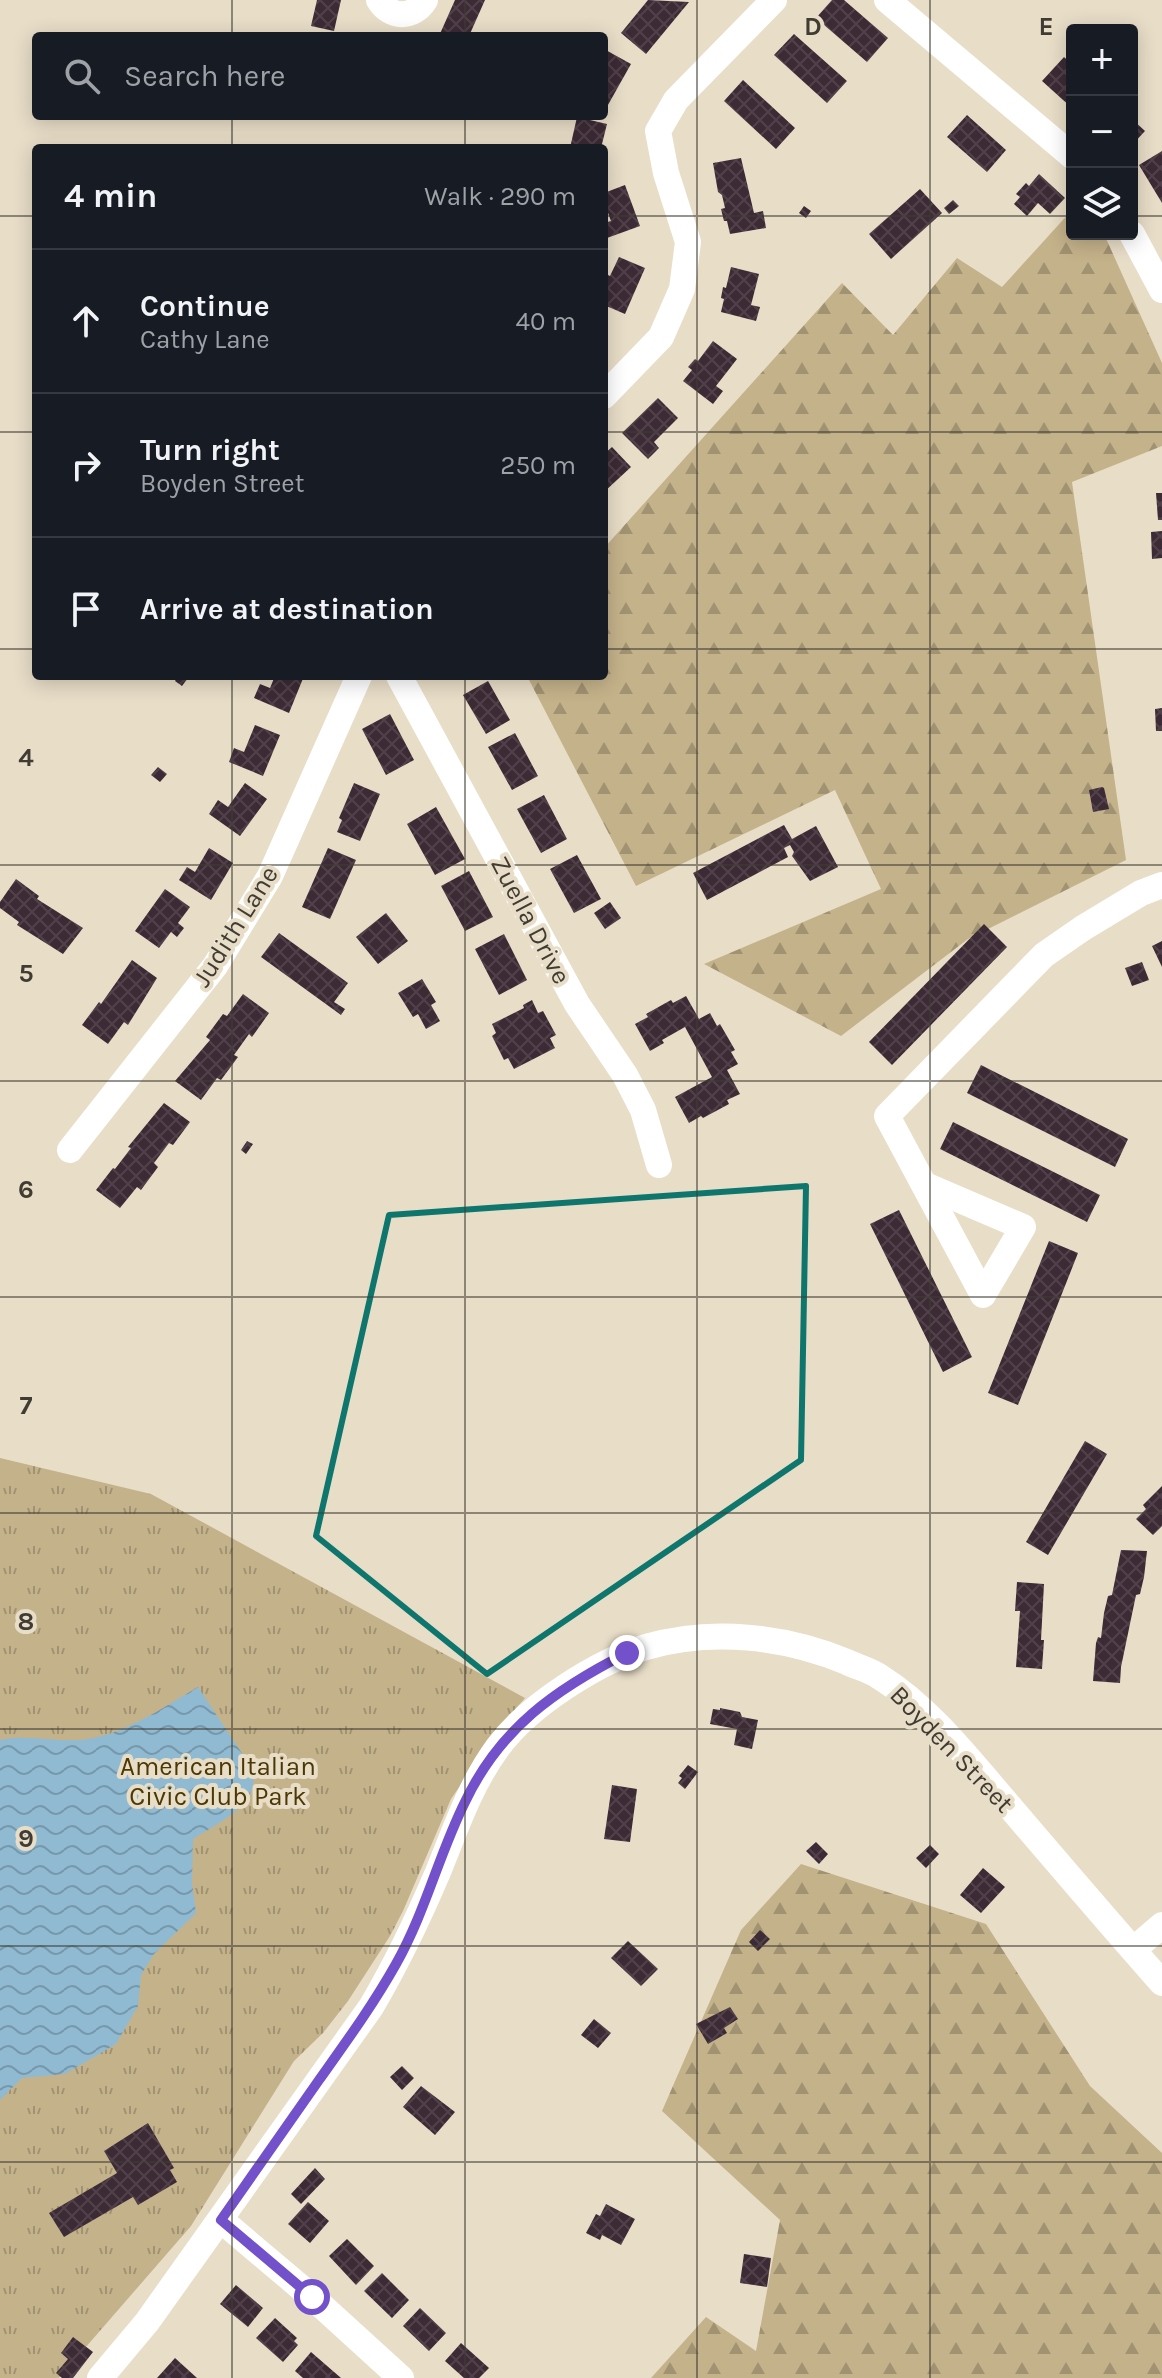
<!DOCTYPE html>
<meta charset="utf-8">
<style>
:root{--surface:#171b24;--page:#20242c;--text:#f1f3f6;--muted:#9ea1a6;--line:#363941}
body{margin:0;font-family:Karla,sans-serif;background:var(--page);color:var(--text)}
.controls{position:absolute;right:24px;top:24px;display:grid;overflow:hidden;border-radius:8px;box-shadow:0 4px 20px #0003}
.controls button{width:72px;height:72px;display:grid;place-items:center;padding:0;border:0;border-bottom:2px solid var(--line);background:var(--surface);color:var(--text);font:40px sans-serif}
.stop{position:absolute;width:24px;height:24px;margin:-18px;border:6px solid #7351cb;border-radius:50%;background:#fff}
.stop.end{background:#7351cb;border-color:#fff;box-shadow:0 2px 8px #0008}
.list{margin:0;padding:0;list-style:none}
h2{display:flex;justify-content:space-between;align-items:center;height:104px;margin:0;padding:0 32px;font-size:34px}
h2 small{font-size:26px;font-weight:400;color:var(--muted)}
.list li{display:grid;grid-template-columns:52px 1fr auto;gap:24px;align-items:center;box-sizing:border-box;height:144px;padding:0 32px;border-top:2px solid var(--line)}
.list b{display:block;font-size:30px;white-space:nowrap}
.list p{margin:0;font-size:26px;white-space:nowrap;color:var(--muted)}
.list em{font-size:26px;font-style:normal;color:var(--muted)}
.icon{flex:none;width:44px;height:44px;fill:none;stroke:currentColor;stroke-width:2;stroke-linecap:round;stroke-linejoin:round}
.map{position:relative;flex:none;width:1162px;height:2378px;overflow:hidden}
.search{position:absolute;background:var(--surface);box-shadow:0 4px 20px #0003;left:32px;top:32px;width:576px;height:88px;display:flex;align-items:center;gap:20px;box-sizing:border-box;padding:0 28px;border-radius:8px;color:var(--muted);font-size:30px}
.panel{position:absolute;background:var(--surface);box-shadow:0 4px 20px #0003;left:32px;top:144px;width:576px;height:536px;border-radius:8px}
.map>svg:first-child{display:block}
.forest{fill:url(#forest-firs)}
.park{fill:url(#park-tufts)}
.water{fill:url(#water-waves)}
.building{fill:url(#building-cross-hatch)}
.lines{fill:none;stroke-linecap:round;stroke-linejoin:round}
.minor{stroke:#fff;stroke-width:26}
.route{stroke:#7351cb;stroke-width:10}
.marked{fill:none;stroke:#0f766e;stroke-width:6;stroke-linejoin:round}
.grid{fill:none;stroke:#403c33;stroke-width:2;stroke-opacity:0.55}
.labels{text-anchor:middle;stroke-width:8;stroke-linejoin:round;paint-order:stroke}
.street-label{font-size:26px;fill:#403c33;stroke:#e8ddc7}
.park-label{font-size:26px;fill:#4c3804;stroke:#e8ddc7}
.grid-label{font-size:26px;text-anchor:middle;font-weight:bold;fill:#403c33;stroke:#e8ddc7;stroke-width:8;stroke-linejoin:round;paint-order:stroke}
</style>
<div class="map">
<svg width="1162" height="2378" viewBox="0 0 1162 2378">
<defs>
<pattern id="forest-firs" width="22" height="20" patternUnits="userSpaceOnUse" patternTransform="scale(2)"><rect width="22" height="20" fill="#c4b28a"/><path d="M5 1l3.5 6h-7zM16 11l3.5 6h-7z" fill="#a19271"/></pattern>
<pattern id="park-tufts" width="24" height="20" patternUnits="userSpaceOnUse" patternTransform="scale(2)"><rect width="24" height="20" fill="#c4b28a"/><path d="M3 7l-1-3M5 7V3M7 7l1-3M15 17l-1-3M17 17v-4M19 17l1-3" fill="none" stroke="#a19271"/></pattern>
<pattern id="water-waves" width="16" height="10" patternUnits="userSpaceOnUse" patternTransform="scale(2)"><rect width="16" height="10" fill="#8fbad2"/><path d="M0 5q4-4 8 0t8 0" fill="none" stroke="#7698ab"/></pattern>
<pattern id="building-cross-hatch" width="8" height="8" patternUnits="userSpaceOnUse" patternTransform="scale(2)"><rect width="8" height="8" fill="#3c2a35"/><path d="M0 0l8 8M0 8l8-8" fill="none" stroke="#51414a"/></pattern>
</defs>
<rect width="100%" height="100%" fill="#e8ddc7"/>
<path class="forest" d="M 1072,210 L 1072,234 L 1104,234 L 1162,363 L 1162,446 L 1072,482 L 1126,860 L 968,939 L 841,1036 L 704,964 L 881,889 L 835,790 L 636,886 L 527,676 L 604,676 L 604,548 L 842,283 L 893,335 L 957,258 L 1002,287 Z
M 801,1864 L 986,1924 L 1090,2086 L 1162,2153 L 1162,2378 L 651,2378 L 706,2317 L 756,2351 L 780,2220 L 662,2111 L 741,1930 Z"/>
<path class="park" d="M 0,1458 L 151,1494 L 525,1698 L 504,1722 L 451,1799 L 403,1911 L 390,1936 L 348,2001 L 323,2033 L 294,2061 L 191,2226 L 59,2378 L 0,2378 Z"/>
<path class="water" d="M 198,1687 L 251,1767 C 265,1802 218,1823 193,1839 L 192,1883 L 196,1913 L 154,1954 L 141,1975 L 138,2006 L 116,2044 L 65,2074 L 22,2078 L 0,2100 L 0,1740 C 27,1734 53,1742 80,1740 C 123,1736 162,1708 198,1687 Z"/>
<path class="building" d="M 317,0 L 341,0 L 334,31 L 311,26 Z
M 455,0 L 485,0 L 469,36 L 439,36 Z
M 648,0 L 689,2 L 646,54 L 621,33 Z
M 832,0 L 844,0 L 888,38 L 867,62 L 816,18 Z
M 794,34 L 847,81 L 827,103 L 774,55 Z
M 604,49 L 631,64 L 604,112 Z
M 1064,57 L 1072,64 L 1072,108 L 1042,81 Z
M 743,80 L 795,128 L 776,149 L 724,101 Z
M 967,115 L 1006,150 L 987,172 L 947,137 Z
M 577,117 L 607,124 L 601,148 L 570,148 Z
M 1132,119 L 1145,131 L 1132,145 Z
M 1162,151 L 1162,203 L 1139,165 Z
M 741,158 L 754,213 L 763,211 L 766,228 L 730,234 L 727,221 L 724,221 L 721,209 L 725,208 L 722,195 L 718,192 L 713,163 Z
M 1039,174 L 1065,198 L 1050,214 L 1038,203 L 1027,216 L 1014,204 L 1020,197 L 1016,194 L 1026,183 L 1029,186 Z
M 625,185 L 640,226 L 607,238 L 604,223 L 611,221 L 604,202 L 604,193 Z
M 920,189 L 942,213 L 891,259 L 869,234 Z
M 953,200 L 959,206 L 949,214 L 944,208 Z
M 804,206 L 811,211 L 806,218 L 799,213 Z
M 619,257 L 645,268 L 625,314 L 604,305 L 604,273 L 610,276 Z
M 731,267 L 759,274 L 751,305 L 760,307 L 756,321 L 721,312 L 724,299 L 721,298 L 723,287 L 726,288 Z
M 713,341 L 737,359 L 716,386 L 723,391 L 713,404 L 683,381 L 692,370 L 688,367 L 695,359 L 698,361 Z
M 658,398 L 678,418 L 654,442 L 659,448 L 648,459 L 622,433 Z
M 612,447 L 631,467 L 604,492 L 604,454 Z
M 1156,493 L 1162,493 L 1162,520 L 1158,520 Z
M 1162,531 L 1162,558 L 1152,559 L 1151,532 Z
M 178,676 L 188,678 L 182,686 L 175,681 Z
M 275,676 L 304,676 L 289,713 L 254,698 L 260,684 L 270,688 Z
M 488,681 L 510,720 L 486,734 L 463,695 Z
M 1162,708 L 1162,731 L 1156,731 L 1155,709 Z
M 390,714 L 414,760 L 386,775 L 362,729 Z
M 255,725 L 280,735 L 263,776 L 229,762 L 234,748 L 244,752 Z
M 515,733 L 538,776 L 512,790 L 488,747 Z
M 158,767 L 167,774 L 160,782 L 151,775 Z
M 245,783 L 267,799 L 240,836 L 209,814 L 218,800 L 228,807 Z
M 354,783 L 380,794 L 360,841 L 337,832 L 342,820 L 339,818 Z
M 1102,787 L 1104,788 L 1109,809 L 1093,812 L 1089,790 Z
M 544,795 L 567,839 L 541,853 L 517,809 Z
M 436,807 L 465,859 L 435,875 L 407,824 Z
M 784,825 L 792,839 L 816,826 L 838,867 L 810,881 L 792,856 L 794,852 L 790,845 L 784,848 L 788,857 L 707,900 L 693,873 Z
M 209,848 L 233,863 L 211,900 L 179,880 L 187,867 L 195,872 Z
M 328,848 L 356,860 L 330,919 L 302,907 Z
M 577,855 L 601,899 L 574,913 L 550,869 Z
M 469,871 L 493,917 L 465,931 L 441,886 Z
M 16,879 L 39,896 L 37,899 L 83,928 L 63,954 L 17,925 L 19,922 L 0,908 L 0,902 Z
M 165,889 L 190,907 L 178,923 L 184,928 L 177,937 L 171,932 L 159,948 L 135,931 Z
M 610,902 L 621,918 L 605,929 L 594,913 Z
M 386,913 L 408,941 L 378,964 L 356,937 Z
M 984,924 L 1007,947 L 892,1065 L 869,1042 Z
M 279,933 L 348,983 L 334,1002 L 345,1009 L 341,1015 L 261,957 Z
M 504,934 L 527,980 L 499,995 L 475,949 Z
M 1162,941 L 1162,967 L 1152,946 Z
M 132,960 L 157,978 L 128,1025 L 124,1022 L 108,1044 L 82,1025 L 99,1002 L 101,1004 Z
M 1142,962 L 1149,980 L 1132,986 L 1125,968 Z
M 422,979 L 436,1002 L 431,1005 L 440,1021 L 426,1029 L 418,1014 L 413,1017 L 398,993 Z
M 243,994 L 269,1013 L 252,1037 L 249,1034 L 234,1055 L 238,1057 L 221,1080 L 217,1078 L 201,1100 L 175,1081 L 210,1040 L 206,1037 L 223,1014 L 227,1016 Z
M 686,996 L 699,1019 L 710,1013 L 717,1026 L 720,1024 L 735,1050 L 731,1052 L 738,1064 L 727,1070 L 740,1094 L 727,1100 L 729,1104 L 703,1118 L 701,1116 L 689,1123 L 675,1097 L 712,1077 L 685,1027 L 662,1040 L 664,1043 L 650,1051 L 635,1024 L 648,1017 L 646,1014 L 671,1000 L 673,1003 Z
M 532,1000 L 538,1013 L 543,1011 L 556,1035 L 550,1038 L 555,1048 L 514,1069 L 508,1058 L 504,1060 L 492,1036 L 496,1033 L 492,1024 L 524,1008 L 523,1005 Z
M 981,1065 L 1128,1139 L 1115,1167 L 967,1093 Z
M 164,1103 L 190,1122 L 173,1145 L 169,1143 L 154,1163 L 158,1167 L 141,1190 L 137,1187 L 120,1208 L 96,1190 L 113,1168 L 115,1169 L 131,1148 L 128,1147 Z
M 953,1122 L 1100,1195 L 1087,1222 L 940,1149 Z
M 247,1141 L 253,1144 L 246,1154 L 241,1150 Z
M 899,1210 L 972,1357 L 943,1372 L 870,1224 Z
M 1049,1241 L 1078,1253 L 1018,1405 L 988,1393 Z
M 1085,1441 L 1107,1454 L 1048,1555 L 1026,1542 Z
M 1162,1486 L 1162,1526 L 1153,1535 L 1136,1519 L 1146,1509 L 1143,1505 Z
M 1121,1550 L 1147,1551 L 1144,1577 L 1140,1594 L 1136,1595 L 1121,1667 L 1120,1683 L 1093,1681 L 1096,1643 L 1098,1637 L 1101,1638 L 1104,1613 L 1108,1596 L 1112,1595 Z
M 1017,1582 L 1044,1584 L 1041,1640 L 1044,1640 L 1042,1669 L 1016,1667 L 1020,1611 L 1015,1611 Z
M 720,1708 L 740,1712 L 742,1717 L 758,1720 L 752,1749 L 734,1745 L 737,1729 L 710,1724 L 713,1709 L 720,1710 Z
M 688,1765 L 698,1772 L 685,1789 L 678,1783 L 682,1778 L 679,1776 Z
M 612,1785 L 637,1789 L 630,1842 L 604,1839 Z
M 816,1842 L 828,1854 L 819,1864 L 806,1851 Z
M 930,1845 L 939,1854 L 926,1868 L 916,1858 Z
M 983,1868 L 1005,1887 L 981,1913 L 960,1895 Z
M 760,1930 L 770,1939 L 758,1951 L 749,1942 Z
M 628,1941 L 658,1969 L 641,1986 L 611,1958 Z
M 730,2007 L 738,2019 L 724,2028 L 727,2033 L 708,2044 L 696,2024 Z
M 594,2019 L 611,2033 L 598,2048 L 581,2035 Z
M 402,2066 L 414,2078 L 402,2090 L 390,2077 Z
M 421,2086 L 455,2112 L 435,2135 L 403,2107 Z
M 148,2123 L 174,2168 L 170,2170 L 177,2182 L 138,2205 L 133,2197 L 64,2237 L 49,2213 L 117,2173 L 104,2151 Z
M 315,2168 L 325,2179 L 301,2204 L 291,2194 Z
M 308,2202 L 329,2221 L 310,2243 L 288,2224 Z
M 606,2204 L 635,2219 L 621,2245 L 602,2235 L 600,2240 L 586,2233 L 596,2214 L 600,2216 Z
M 347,2239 L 374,2266 L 356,2285 L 329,2256 Z
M 744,2254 L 771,2258 L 767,2287 L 740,2283 Z
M 382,2273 L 409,2300 L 392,2318 L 364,2291 Z
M 236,2285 L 263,2308 L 248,2327 L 220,2304 Z
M 420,2308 L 446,2333 L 429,2351 L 403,2326 Z
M 275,2318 L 297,2338 L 294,2341 L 298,2345 L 283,2362 L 256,2338 Z
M 73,2337 L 93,2352 L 73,2378 L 62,2378 L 56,2373 L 68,2359 L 61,2353 Z
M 461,2343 L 489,2368 L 479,2378 L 464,2378 L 445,2361 Z
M 311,2352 L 341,2378 L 303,2378 L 295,2371 Z
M 175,2358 L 197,2378 L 157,2378 Z"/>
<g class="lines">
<path class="minor" d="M 379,0 C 391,19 413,19 425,0
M 887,0 L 1072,156
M 1132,234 L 1162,290
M 604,396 L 661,337 L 682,289 L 688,242 L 666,173 L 658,131 L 676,100 L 774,0
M 399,676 L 577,1004 L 625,1075 L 643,1110 L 659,1165
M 70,1150 L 215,966 L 270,876 L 359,676
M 925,1185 L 1023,1227 L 983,1295 L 887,1116 L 1044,955 L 1083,928 L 1141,893 L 1162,885
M 1133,1950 L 1162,1925
M 221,2220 L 312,2297 L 401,2378
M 100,2378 L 147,2322 L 371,2007 C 397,1963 418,1919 438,1872 C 456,1828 470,1785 498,1747 C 529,1705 597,1662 646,1647 C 712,1628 784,1636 847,1662 C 857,1667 870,1670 880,1677 C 928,1707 967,1757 1004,1800 C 1056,1861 1108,1922 1162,1983"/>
</g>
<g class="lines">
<path class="route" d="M 312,2297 L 221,2220 C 254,2173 286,2127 319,2080 C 346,2042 373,2005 396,1964 C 425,1913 439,1854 465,1802 C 500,1728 556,1689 627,1653"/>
</g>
<path class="marked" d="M 806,1186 L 801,1460 L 487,1674 L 316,1536 L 389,1215 Z"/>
<path class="grid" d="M 232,0 L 232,36M 465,0 L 465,36M 697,0 L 697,2378M 930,0 L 930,2378M 232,116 L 232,148M 465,116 L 465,148M 0,216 L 36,216M 604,216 L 1072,216M 1132,216 L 1162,216M 0,432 L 36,432M 604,432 L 1162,432M 0,649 L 36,649M 604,649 L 1162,649M 232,676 L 232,2378M 465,676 L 465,2378M 0,865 L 1162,865M 0,1081 L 1162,1081M 0,1297 L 1162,1297M 0,1513 L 1162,1513M 0,1729 L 1162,1729M 0,1946 L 1162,1946M 0,2162 L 1162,2162"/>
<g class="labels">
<g class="street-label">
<text transform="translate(531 920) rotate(62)" y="9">Zuella Drive</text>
<text transform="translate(235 926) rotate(-58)" y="9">Judith Lane</text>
<text transform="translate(952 1749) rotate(46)" y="9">Boyden Street</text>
</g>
<g class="park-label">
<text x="218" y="1775">American Italian<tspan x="218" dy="30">Civic Club Park</tspan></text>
</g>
</g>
<g class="grid-label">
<text x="813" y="35">D</text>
<text x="1046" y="35">E</text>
<text x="26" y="766">4</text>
<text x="26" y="982">5</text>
<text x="26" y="1198">6</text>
<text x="26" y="1414">7</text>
<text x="26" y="1630">8</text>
<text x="26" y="1847">9</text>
</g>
</svg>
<div class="controls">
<button>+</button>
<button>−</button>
<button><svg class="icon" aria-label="layers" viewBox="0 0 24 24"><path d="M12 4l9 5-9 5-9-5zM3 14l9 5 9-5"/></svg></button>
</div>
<div class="stop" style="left:312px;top:2297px"></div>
<div class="stop end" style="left:627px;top:1653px"></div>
<div class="search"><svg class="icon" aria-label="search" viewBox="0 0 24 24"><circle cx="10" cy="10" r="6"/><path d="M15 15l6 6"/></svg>Search here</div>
<section class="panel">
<h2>4 min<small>Walk · 290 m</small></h2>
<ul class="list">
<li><svg class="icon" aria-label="ahead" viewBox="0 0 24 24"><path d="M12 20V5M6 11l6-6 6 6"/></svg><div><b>Continue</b><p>Cathy Lane</p></div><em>40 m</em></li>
<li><svg class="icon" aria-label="right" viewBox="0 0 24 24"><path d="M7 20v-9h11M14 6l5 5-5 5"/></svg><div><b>Turn right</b><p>Boyden Street</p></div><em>250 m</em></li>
<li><svg class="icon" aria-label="arrive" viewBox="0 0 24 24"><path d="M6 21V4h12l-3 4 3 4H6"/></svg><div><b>Arrive at destination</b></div></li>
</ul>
</section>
</div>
